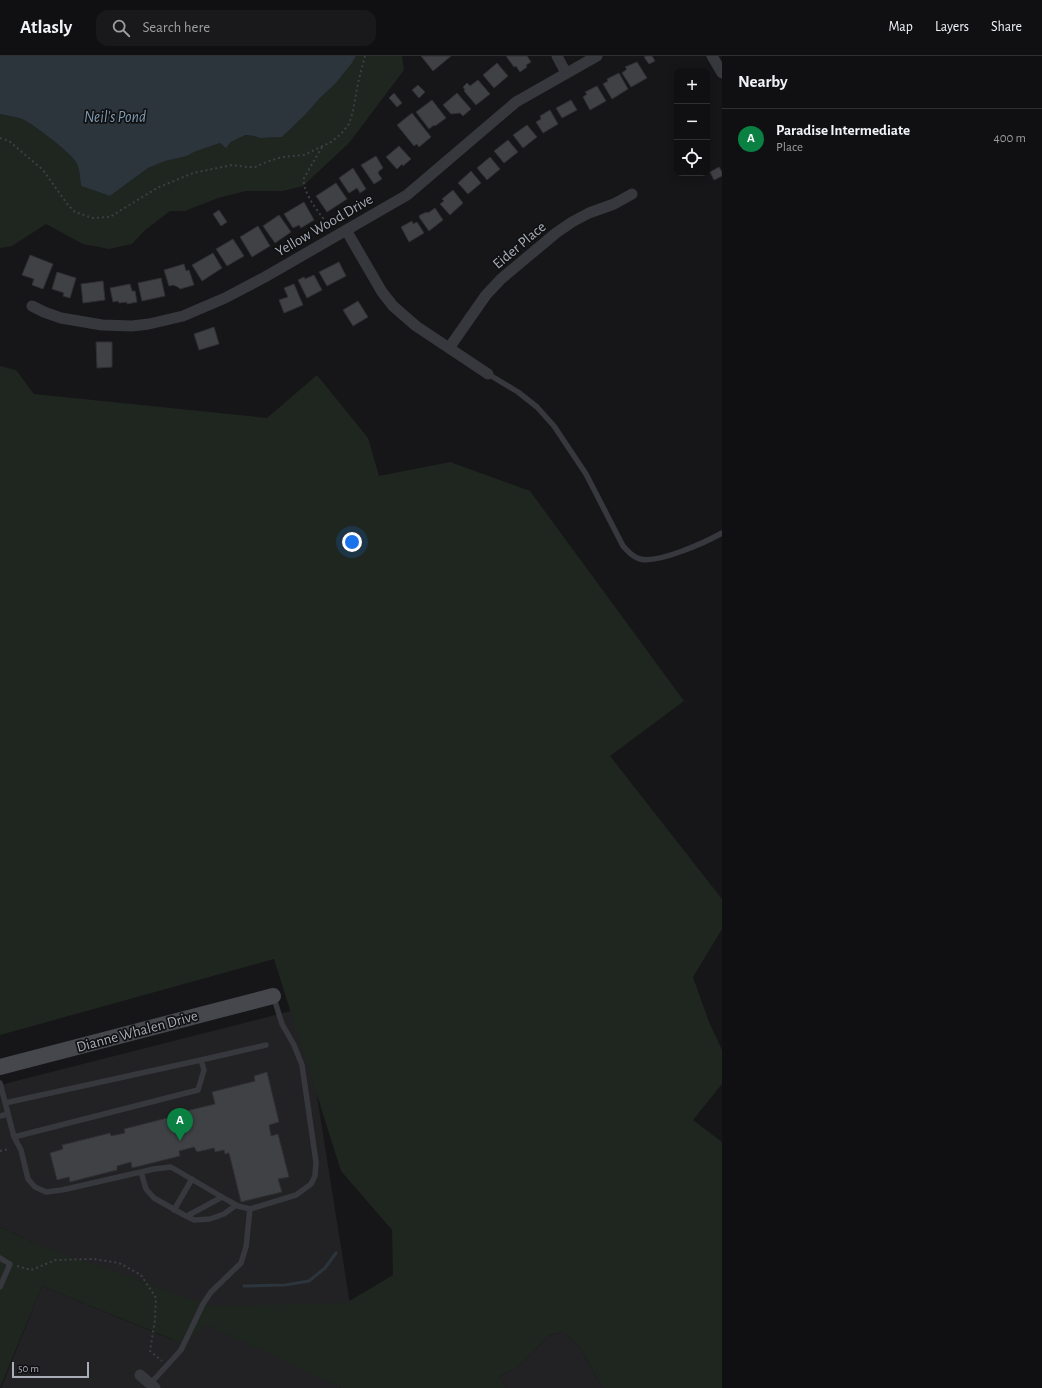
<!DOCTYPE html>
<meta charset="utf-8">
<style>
:root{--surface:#101012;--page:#19191b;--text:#f1f3f6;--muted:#9c9d9f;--line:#303032;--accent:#0b8043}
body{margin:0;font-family:"Alegreya Sans",sans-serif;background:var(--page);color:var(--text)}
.controls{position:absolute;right:12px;top:12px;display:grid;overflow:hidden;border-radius:8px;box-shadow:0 2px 10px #0003}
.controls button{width:36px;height:36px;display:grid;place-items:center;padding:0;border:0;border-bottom:1px solid var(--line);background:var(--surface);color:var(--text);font:20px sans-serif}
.scale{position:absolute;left:12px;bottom:10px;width:77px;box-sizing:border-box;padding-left:4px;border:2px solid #a8adb8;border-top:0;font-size:11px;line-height:14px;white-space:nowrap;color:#a8adb8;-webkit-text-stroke:3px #111113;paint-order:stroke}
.you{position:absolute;left:352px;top:486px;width:14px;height:14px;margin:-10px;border:3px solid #fff;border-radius:50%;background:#1a73e8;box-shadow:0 0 0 6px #1a73e833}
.badge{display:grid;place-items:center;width:26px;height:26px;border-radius:50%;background:var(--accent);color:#fff;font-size:13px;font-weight:700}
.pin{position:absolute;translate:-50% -33px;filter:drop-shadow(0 1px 2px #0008)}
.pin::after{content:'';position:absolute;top:21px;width:14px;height:12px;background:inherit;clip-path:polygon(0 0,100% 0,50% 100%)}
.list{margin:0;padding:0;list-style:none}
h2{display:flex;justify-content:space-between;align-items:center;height:52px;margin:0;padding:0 16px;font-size:17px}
h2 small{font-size:13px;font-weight:400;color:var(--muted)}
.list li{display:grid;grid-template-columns:26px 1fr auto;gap:12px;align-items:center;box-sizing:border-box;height:60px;padding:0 16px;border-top:1px solid var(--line)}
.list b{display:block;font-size:15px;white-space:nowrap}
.list p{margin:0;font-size:13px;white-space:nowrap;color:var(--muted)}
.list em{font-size:13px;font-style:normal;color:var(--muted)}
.icon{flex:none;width:22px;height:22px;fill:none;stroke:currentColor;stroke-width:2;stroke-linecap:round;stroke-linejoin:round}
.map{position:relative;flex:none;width:722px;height:1332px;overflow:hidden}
header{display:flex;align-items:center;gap:24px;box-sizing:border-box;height:56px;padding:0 20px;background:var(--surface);border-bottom:1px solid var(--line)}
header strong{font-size:19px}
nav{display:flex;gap:22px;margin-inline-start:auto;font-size:14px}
.search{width:280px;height:36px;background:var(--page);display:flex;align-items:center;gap:10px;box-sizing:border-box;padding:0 14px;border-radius:12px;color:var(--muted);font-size:15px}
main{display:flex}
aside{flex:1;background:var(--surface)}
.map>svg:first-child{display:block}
.built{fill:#222225}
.green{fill:#1e261f}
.water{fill:#2c353c}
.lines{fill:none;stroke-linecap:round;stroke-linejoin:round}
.stream{stroke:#2c353c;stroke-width:3}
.building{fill:#404145;stroke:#303034}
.path{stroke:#3d3f44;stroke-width:2;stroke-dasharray:2 3;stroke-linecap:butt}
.lane{stroke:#37383d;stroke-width:5.5}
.street{stroke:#37383d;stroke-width:11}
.secondary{stroke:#45474d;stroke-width:16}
.labels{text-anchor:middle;stroke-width:3.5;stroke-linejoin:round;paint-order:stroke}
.street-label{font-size:15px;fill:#a8adb8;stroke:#111113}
.water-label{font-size:16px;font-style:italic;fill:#7f9bb3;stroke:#111113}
</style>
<header>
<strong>Atlasly</strong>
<div class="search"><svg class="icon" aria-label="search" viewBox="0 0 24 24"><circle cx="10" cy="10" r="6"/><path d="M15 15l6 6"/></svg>Search here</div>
<nav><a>Map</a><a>Layers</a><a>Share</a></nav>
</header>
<main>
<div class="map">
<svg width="722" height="1332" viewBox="0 0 722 1332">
<rect width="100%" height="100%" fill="#161618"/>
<path class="built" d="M 303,952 L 350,1248 L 306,1314 L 341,1332 L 1,1332 L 42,1230 L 173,1284 L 31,1186 L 0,1171 L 0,1029 Z
M 563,1276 L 580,1291 L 599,1326 L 605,1332 L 506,1332 L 499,1320 L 518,1311 L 548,1280 Z"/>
<path class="green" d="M 356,0 L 402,0 L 404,14 L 349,87 L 303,130 L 283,135 L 246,135 L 218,142 L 185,155 L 170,155 L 144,175 L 132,188 L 109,193 L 83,188 L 46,168 L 12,190 L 0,192 L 0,58 C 7,60 15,60 22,63 C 32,67 74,99 77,108 C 80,114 80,123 81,130 L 110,140 L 148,112 L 164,105 L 187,100 L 194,96 L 220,87 L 224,90 L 228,90 L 231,86 L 244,79 L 254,80 L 260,82 L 282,81 L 305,59 L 320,42 L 336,27 L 352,7 Z
M 0,310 L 16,314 L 34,338 L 267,362 L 317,319 L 368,382 L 379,420 L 450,406 L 530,435 L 684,645 L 610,700 L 722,843 L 722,873 L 693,921 L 709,966 L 722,994 L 722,1028 L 693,1064 L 722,1086 L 722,1332 L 605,1332 L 599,1326 L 580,1291 L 563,1276 L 548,1280 L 518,1311 L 499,1320 L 506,1332 L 341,1332 L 206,1268 L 184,1288 L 42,1230 L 0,1332 L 0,1171 L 31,1186 L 211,1250 L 346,1247 L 393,1219 L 392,1174 L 341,1115 L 274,903 L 0,979 Z"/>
<path class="water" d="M 0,0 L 356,0 L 352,7 L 336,27 L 320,42 L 305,59 L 282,81 L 260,82 L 254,80 L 245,79 L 231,86 L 226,92 L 220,87 L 194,96 L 187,100 L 165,105 L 148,112 L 110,140 L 81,130 C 80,123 80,114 77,108 C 74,99 32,67 22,63 C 15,60 7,60 0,58 Z"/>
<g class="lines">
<path class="stream" d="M 244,1230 L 285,1229 L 309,1225 L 325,1212 L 336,1197"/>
</g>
<path class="building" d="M 421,0 L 451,0 L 433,15 Z
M 506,0 L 527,0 L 531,6 L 526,9 L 527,11 L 520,16 L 516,10 L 514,11 Z
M 646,0 L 652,0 L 655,5 L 649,8 L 644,1 Z
M 637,6 L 647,22 L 631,31 L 622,17 L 627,13 L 625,11 Z
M 497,7 L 508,20 L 494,32 L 483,19 Z
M 619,17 L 628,33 L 612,43 L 603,28 L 608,25 L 607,23 Z
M 478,24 L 490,38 L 476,49 L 464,35 L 465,34 L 463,31 L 467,27 L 470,30 Z
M 418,29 L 425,36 L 419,42 L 412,34 Z
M 597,30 L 606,45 L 590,54 L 583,41 L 587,38 L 585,36 Z
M 394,37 L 402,47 L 397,51 L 389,42 Z
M 457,37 L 471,53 L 463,60 L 460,57 L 451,58 L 443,49 Z
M 432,44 L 446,62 L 435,70 L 434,69 L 429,73 L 416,56 Z
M 571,44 L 577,54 L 562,62 L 556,52 Z
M 550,54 L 558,68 L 543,77 L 536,66 L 541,63 L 540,60 Z
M 412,57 L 431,81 L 419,91 L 417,88 L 414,90 L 397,69 Z
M 527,69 L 537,81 L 523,92 L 513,79 Z
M 508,84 L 518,96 L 504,107 L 494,95 Z
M 399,90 L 411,103 L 403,110 L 402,108 L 397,113 L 386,101 Z
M 376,100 L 383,112 L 379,115 L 378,117 L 382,123 L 374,128 L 361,109 Z
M 490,101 L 500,113 L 487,124 L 477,112 Z
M 719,111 L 722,116 L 722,120 L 714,124 L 710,116 Z
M 353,112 L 366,133 L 360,137 L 357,132 L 349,137 L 339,122 Z
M 471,115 L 481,127 L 468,138 L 458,127 Z
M 336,127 L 347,143 L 327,156 L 316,140 Z
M 453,134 L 463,147 L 450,159 L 440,148 L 444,145 L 442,143 Z
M 304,146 L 314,164 L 301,172 L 299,169 L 293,172 L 284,158 Z
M 435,152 L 443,164 L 429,175 L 419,161 L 420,159 L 427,156 L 428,157 Z
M 219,154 L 227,166 L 221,170 L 213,158 Z
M 279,159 L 291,176 L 275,187 L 263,170 Z
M 412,165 L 413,168 L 417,166 L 424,177 L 409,186 L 401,171 Z
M 258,170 L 270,190 L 252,201 L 240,181 Z
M 233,183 L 244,200 L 227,210 L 216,193 Z
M 213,197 L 222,212 L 202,225 L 192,209 Z
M 30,199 L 53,208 L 43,233 L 32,229 L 34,223 L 22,219 Z
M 339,206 L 346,220 L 327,230 L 319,216 Z
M 184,208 L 186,215 L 189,214 L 194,229 L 180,233 L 178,231 L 173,229 L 169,230 L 164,214 Z
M 57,216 L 76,222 L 70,242 L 63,240 L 64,237 L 52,233 Z
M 314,219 L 322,234 L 307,242 L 298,224 L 304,221 L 305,223 Z
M 161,222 L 165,240 L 142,245 L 138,227 Z
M 103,225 L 105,244 L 83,247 L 81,228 Z
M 130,228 L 132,235 L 135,235 L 137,246 L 127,248 L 127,246 L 119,247 L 118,245 L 113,246 L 110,232 Z
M 294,228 L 303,249 L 284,257 L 279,244 L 288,241 L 284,232 Z
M 358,245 L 368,261 L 353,270 L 343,254 Z
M 214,271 L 219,288 L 199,294 L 194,278 Z
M 96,286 L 112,286 L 112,311 L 97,312 Z
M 267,1016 L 279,1066 L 269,1069 L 271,1080 L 278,1078 L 289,1121 L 278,1123 L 282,1136 L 241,1146 L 229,1097 L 225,1098 L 224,1094 L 215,1096 L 214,1092 L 197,1096 L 194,1091 L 179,1095 L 180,1100 L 132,1112 L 131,1106 L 117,1110 L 117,1114 L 70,1126 L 69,1121 L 57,1124 L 50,1097 L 63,1093 L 62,1089 L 110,1077 L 111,1080 L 125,1077 L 124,1073 L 171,1061 L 172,1065 L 184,1062 L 186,1055 L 215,1048 L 212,1036 L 255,1025 L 254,1020 Z"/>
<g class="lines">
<path class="path" d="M 0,82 L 9,85 L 43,114 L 68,149 L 75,156 L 93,162 L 110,161 L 157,132 L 193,117 L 232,109 L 247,111 L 255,111 L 269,105 L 282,101 L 304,99 L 331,86 L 341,78 L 349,68 L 353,55 L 358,27 L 365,0
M 322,91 L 304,122 C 301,136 322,161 331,172
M 0,1095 L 9,1093
M 17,1210 L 31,1214 L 56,1204 L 94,1203 L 119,1207 L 141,1219 L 156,1242 L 155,1264 L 150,1295 L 162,1305"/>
<path class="lane" d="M 488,318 L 518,336 L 537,351 L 554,370 L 586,418 L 623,490 C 628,495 632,501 640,503 C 658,508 706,486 722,477
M 0,1027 L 14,1081 L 198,1034 L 204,1014 L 201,1004 L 266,989
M 5,1047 L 201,1004
M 0,1060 L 8,1058
M 14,1081 L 21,1094 L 28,1123 L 35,1131 L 46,1136 L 62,1134 L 154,1113 L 171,1111 L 222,1141 L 238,1150 L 250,1153 L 296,1139 L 311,1128 L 315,1120 L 316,1106 L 302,1009 L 294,989 L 282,968 L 274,942
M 141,1116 L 146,1133 L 154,1142 L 184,1159 L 194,1164 L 210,1163 L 224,1158 L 236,1149
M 174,1154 L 192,1123
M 187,1160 L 222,1141
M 0,1202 L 10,1208 L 0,1231
M 150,1328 L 181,1294 L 203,1248 L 211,1236 L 241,1207 L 246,1191 L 250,1153"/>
<path class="street" d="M 557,0 L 566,17
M 712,0 L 722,17
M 346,174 L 382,236 L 393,250 L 416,270 L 488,318
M 32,250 L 44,256 L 61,262 L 102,269 L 132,270 L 149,268 L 183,260 L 225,242 L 265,221 L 407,139 L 516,46 L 597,0
M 449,292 L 486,239 L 501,223 L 556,177 L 572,166 L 589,157 L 614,148 L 632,138
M 140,1319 L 155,1332"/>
<path class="secondary" d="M 0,1011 L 273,940"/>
</g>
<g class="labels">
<g class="street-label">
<text transform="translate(324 169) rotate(-30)" y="5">Yellow Wood Drive</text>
<text transform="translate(519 189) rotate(-40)" y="5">Eider Place</text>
<text transform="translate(137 975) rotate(-15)" y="5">Dianne Whalen Drive</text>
</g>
<g class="water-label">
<text x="115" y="66">Neil's Pond</text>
</g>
</g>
</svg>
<div class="controls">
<button>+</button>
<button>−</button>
<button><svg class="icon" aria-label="locate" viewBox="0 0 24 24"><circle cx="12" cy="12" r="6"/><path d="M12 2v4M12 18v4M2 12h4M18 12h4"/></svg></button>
</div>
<div class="scale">50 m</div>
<div class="you"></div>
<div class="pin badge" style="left:180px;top:1085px">A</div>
</div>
<aside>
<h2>Nearby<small></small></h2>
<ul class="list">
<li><span class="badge">A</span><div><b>Paradise Intermediate</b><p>Place</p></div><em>400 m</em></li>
</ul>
</aside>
</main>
